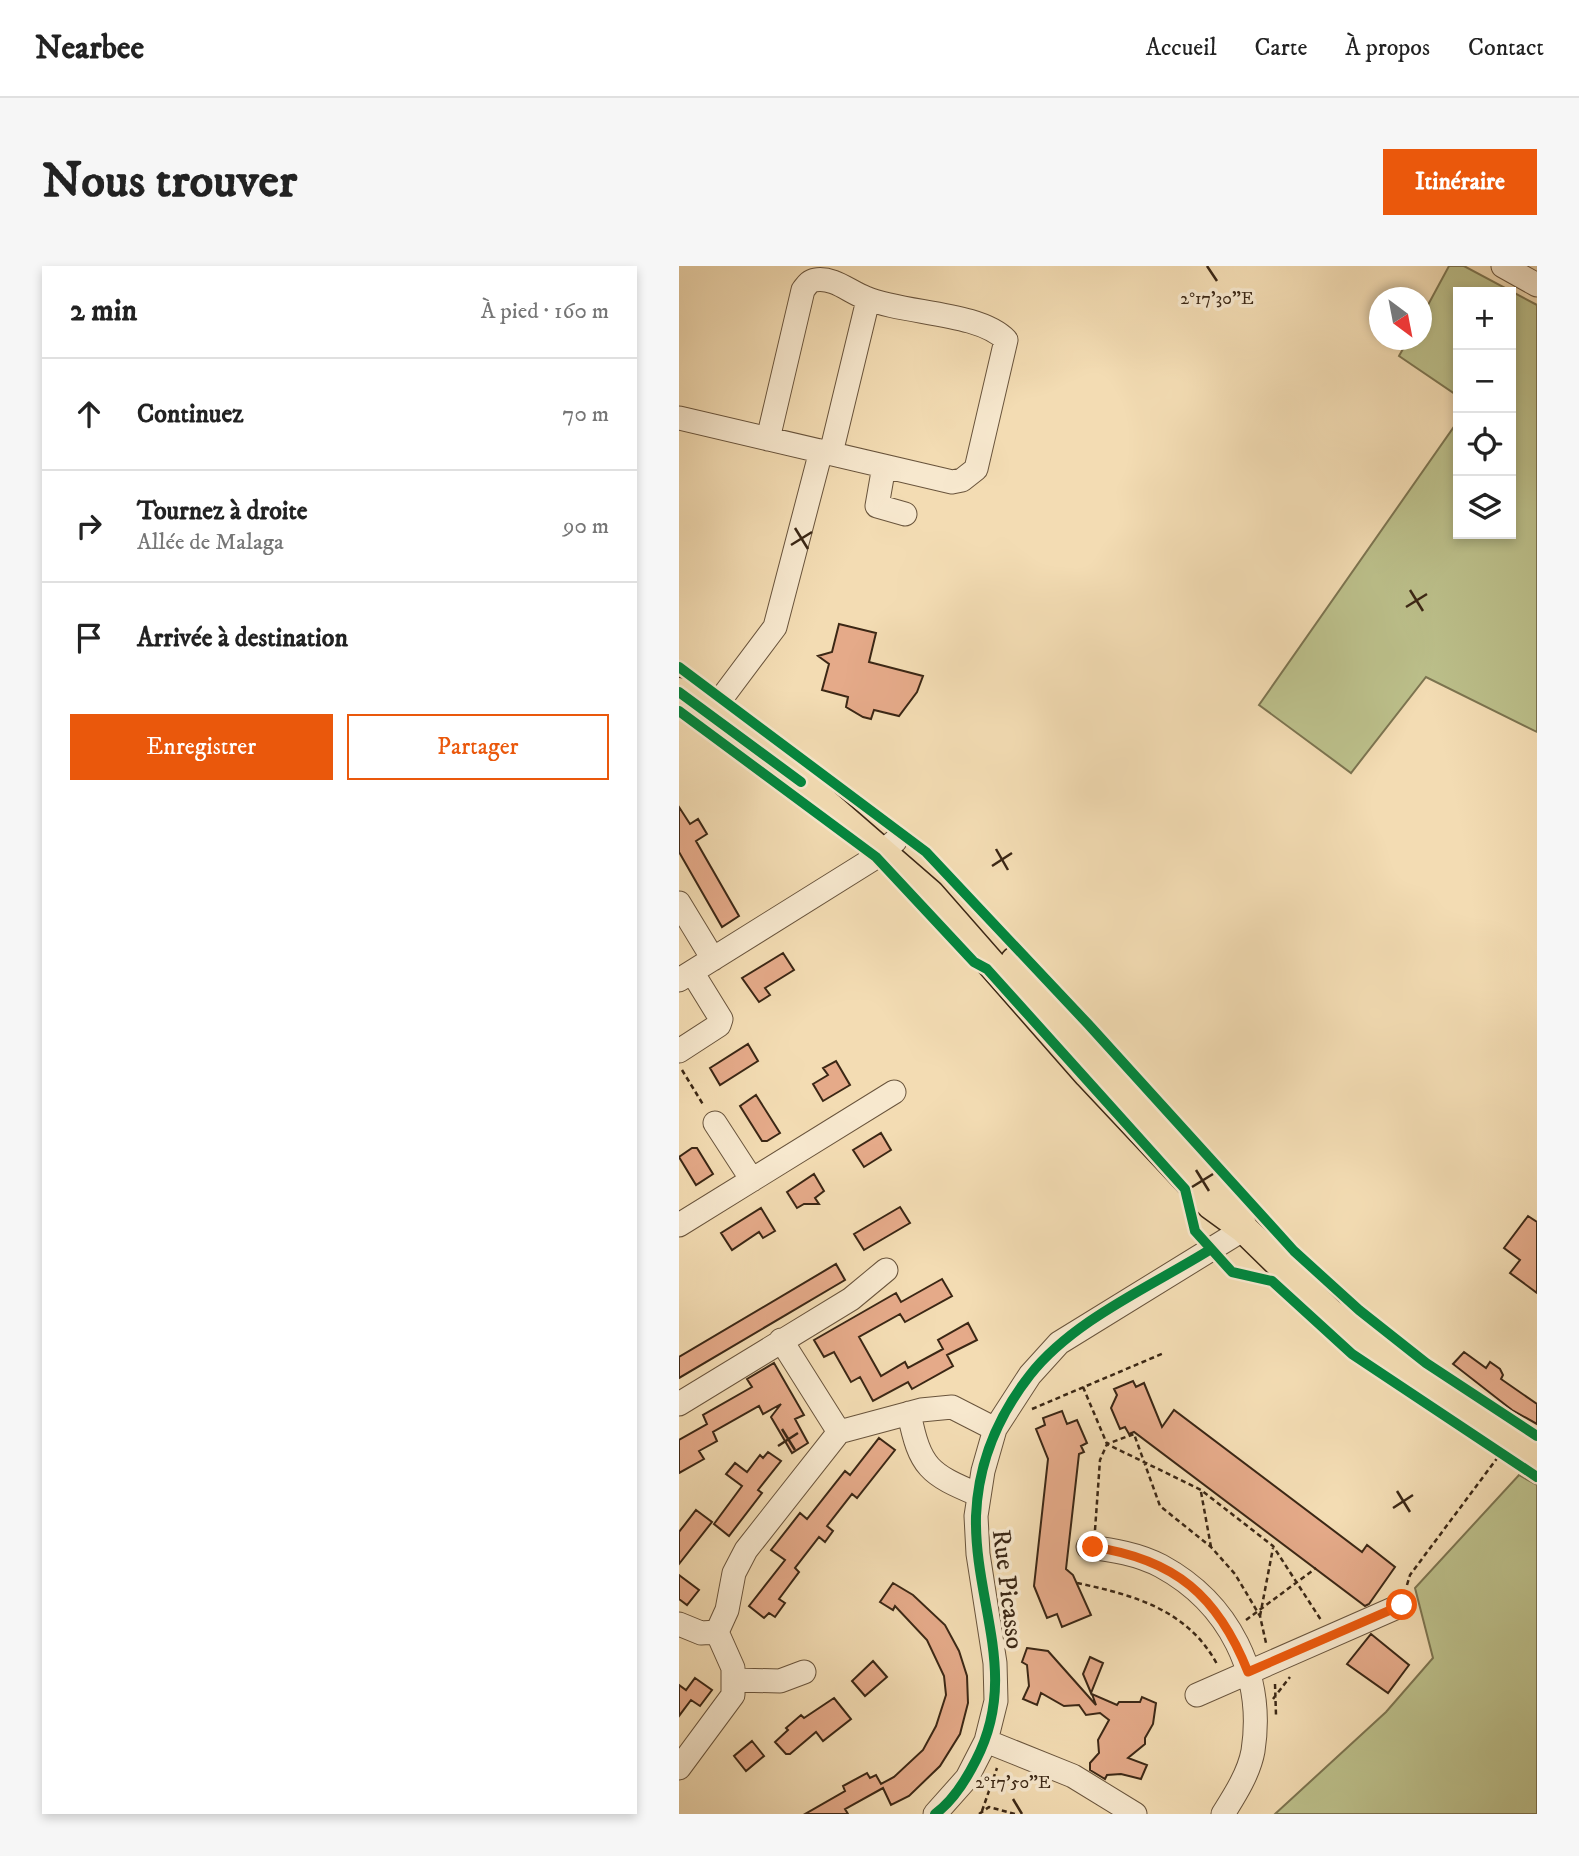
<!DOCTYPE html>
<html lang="fr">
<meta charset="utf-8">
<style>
:root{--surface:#fff;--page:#f6f6f6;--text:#222;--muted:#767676;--line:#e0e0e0;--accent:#ea580c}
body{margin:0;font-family:"IM FELL DW Pica",serif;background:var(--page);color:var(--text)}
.controls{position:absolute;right:21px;top:21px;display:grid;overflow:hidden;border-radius:0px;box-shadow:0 4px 10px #0003}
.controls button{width:63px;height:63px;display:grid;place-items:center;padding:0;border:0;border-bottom:2px solid var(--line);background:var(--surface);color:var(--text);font:35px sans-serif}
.compass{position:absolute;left:690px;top:21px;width:63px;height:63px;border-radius:50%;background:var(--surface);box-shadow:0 4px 10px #0003;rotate:148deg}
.stop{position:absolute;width:21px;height:21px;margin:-16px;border:5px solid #ea580c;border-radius:50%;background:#fff}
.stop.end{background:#ea580c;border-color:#fff;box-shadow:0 2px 7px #0008}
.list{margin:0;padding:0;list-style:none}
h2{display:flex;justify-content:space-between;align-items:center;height:91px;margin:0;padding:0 28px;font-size:30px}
h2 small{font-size:23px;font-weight:400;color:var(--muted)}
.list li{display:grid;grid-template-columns:46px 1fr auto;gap:21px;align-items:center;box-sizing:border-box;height:112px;padding:0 28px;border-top:2px solid var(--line)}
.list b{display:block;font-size:26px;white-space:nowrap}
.list p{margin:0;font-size:23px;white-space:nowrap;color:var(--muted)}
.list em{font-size:23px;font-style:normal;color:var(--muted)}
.actions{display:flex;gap:14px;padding:21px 28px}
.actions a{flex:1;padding:16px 0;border:2px solid var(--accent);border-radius:0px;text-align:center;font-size:24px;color:var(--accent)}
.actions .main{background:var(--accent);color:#fff}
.icon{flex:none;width:38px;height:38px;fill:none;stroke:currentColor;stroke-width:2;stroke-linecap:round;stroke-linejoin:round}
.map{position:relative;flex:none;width:858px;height:1548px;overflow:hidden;border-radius:0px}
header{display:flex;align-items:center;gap:42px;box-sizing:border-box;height:98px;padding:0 35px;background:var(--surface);border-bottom:2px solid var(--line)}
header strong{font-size:33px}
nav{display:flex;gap:38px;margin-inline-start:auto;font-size:24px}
.intro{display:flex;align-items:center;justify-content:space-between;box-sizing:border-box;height:168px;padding:0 42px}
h1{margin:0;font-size:49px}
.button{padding:18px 32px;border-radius:0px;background:var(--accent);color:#fff;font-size:24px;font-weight:700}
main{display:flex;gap:42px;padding:0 42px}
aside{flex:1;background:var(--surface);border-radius:0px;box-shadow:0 4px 10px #0003}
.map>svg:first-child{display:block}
.green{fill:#bcc08b;stroke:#7c7450;stroke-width:2}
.building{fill:#e5aa89;stroke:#3b2715;stroke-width:2}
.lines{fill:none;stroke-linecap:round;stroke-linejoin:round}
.minor-casing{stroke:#69543c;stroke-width:25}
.major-casing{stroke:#3b2715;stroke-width:31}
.path{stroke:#3b2715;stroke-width:2.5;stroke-dasharray:5 3.5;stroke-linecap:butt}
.minor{stroke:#f7e8ce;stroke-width:23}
.major{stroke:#f3dcb3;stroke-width:28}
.cycleway-casing{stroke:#f7e8ce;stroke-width:15}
.cycleway{stroke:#00873e;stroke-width:10}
.route{stroke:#ea580c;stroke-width:9}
.ticks{fill:none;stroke:#3b2715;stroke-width:2.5}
.labels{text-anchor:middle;stroke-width:7;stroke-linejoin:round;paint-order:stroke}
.street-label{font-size:26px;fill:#3b2715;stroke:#f7e8ce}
.ticks-label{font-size:18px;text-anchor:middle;fill:#3b2715;stroke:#f7e8ce;stroke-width:7;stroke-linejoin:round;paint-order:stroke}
</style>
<header>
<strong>Nearbee</strong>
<nav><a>Accueil</a><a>Carte</a><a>À propos</a><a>Contact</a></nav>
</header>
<div class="intro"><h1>Nous trouver</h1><a class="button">Itinéraire</a></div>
<main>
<aside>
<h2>2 min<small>À pied · 160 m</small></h2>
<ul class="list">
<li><svg class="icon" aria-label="ahead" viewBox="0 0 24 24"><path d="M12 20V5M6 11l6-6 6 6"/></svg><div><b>Continuez</b></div><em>70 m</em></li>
<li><svg class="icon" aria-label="right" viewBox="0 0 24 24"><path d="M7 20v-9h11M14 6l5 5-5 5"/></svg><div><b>Tournez à droite</b><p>Allée de Malaga</p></div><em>90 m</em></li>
<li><svg class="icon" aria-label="arrive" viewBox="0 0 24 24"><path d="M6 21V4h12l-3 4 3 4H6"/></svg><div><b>Arrivée à destination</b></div></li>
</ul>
<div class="actions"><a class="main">Enregistrer</a><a>Partager</a></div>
</aside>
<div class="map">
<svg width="858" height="1548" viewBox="0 0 858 1548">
<rect width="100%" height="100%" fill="#f3dcb3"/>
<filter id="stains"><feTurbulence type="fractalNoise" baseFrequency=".00286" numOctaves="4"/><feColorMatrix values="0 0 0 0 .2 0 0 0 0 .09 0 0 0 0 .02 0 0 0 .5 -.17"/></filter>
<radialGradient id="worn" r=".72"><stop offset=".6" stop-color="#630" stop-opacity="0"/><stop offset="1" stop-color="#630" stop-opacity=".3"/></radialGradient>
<path class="green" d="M 770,0 L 785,0 L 858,39 L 858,466 L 747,411 L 672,507 L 580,439 L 779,155 L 779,268 L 832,268 L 832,26 L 779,26 L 779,130 L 720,90 L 729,74 L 743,74 L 743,50 Z
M 840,1209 L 858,1219 L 858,1548 L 596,1548 L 707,1446 L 754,1392 L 736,1322 Z"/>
<path class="building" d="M 160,358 L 197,367 L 190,396 L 244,410 L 238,426 L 220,450 L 195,444 L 192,453 L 184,451 L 167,441 L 169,431 L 143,424 L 150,398 L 139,390 L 153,386 Z
M 0,541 L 11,558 L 19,553 L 28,568 L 17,575 L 60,650 L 43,661 L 0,586 Z
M 104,687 L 115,704 L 86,722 L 91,729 L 80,736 L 63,712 Z
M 69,778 L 79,795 L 41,819 L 31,802 Z
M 157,795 L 171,819 L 144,835 L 134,818 L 149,809 L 144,802 Z
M 77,829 L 101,867 L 88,875 L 83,875 L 61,840 Z
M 202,867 L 212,884 L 185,901 L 174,884 Z
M 13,882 L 18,882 L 34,908 L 17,919 L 0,891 Z
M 135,908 L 145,925 L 136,932 L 140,938 L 125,938 L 118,942 L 108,926 Z
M 221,941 L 231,957 L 185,984 L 175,968 Z
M 82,942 L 96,965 L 84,972 L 80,966 L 53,984 L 42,967 Z
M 849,950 L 858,956 L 858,1027 L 831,1007 L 841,994 L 825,982 Z
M 157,998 L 166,1014 L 0,1112 L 0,1091 Z
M 263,1013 L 273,1030 L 226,1056 L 221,1048 L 180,1071 L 202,1110 L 226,1096 L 229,1102 L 264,1083 L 259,1074 L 289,1057 L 298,1074 L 268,1089 L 274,1100 L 233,1123 L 229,1116 L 194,1135 L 181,1111 L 172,1116 L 155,1086 L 145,1091 L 135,1074 L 217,1027 L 222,1036 Z
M 785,1086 L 807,1102 L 811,1096 L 821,1103 L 824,1109 L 822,1113 L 858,1138 L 858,1158 L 833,1144 L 774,1098 Z
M 95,1097 L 125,1149 L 116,1153 L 129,1177 L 113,1187 L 92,1151 L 102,1138 L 84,1148 L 80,1140 L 34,1166 L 38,1175 L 20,1185 L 25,1193 L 0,1207 L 0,1174 L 28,1158 L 24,1149 L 73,1121 L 68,1113 Z
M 454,1115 L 457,1121 L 465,1117 L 483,1161 L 495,1144 L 683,1286 L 688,1279 L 716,1301 L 690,1338 L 686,1340 L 455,1166 L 450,1168 L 446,1161 L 441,1163 L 432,1142 L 438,1129 L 435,1123 Z
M 383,1145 L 388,1158 L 398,1154 L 408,1177 L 402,1180 L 405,1186 L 400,1188 L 387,1303 L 394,1309 L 412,1349 L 383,1361 L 378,1348 L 368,1352 L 355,1320 L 369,1193 L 357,1163 L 366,1159 L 364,1152 Z
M 200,1172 L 216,1184 L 178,1232 L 173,1228 L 148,1260 L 154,1265 L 146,1276 L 140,1271 L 116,1302 L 120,1306 L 100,1333 L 106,1337 L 96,1351 L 90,1347 L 85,1352 L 70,1340 L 106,1294 L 92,1284 L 121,1247 L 128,1253 L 166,1205 L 171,1209 Z
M 89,1186 L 102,1195 L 79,1224 L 83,1227 L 50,1270 L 35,1258 L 63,1220 L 47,1208 L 56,1197 L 68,1206 L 81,1189 L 84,1192 Z
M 17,1244 L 33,1256 L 0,1298 L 0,1266 Z
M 0,1309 L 20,1324 L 8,1339 L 0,1333 Z
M 214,1317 L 234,1329 L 266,1359 L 280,1385 L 288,1410 L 289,1437 L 281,1468 L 261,1500 L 230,1530 L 212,1539 L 204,1522 L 166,1543 L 169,1548 L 126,1548 L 166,1525 L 164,1520 L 188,1507 L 191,1512 L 197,1509 L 202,1518 L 215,1511 L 244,1484 L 257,1460 L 267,1429 L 265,1410 L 248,1374 L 216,1340 L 214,1344 L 201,1336 Z
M 692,1368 L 730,1399 L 709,1427 L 668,1398 Z
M 348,1382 L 369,1385 L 417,1439 L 413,1428 L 438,1439 L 440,1436 L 461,1436 L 463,1431 L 477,1437 L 474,1458 L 466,1472 L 466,1478 L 449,1492 L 468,1499 L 462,1513 L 442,1508 L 428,1509 L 426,1513 L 411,1504 L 411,1497 L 420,1487 L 419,1474 L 430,1454 L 421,1447 L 407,1449 L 400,1439 L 385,1440 L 362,1427 L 358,1439 L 344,1433 L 350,1420 L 348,1399 L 343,1396 Z
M 411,1391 L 424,1397 L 412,1427 L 404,1408 Z
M 194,1395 L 208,1411 L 186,1430 L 173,1415 Z
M 16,1412 L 33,1424 L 21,1440 L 12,1434 L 0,1450 L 0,1419 L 7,1424 Z
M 155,1432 L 172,1453 L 144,1475 L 137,1466 L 111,1488 L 107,1488 L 96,1476 L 109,1464 L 107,1462 L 122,1449 L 125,1452 Z
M 73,1475 L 85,1490 L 67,1505 L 55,1490 Z"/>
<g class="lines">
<defs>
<path id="minor" d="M 824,0 L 858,19
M 0,152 L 273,216 L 283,214 L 297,203 L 327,74 C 300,46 225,48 187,32 C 170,26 156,11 136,14 C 130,15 128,19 124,24 L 89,173
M 152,187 L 189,34
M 205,200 L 198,240 L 226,248
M 30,449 L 96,361 L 142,185
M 0,637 L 34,693
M 0,714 L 197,591 L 216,575
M 0,785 L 40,759 L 42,753 L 13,706
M 36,857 L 73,914
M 0,959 L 215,826
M 102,1074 L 160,1166
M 0,1138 L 172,1033 L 207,1004
M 230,1147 C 241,1202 250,1208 300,1229
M 409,1281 C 434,1284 459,1288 482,1300 C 550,1337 586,1408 574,1485 C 570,1507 556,1529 544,1548
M 0,1358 L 22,1367 L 38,1366
M 56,1414 L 101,1415 L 125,1406
M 518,1429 L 723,1339
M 307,1475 L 394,1510 L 456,1548
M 0,1502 L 54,1429 L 54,1402 L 38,1366 L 48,1344 L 55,1307 L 67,1284 L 160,1166 L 242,1144 L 273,1141 L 316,1163
M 256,1548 L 288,1512 L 307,1475 L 317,1435 L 316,1397 L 299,1288 L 297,1250 L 304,1205 L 316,1163 L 351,1109 L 380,1077 L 565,963"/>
<path id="major" d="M 0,426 L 122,516 L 251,628 L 409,808 L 532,939 L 565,963 L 650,1046 L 793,1150 L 858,1191
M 336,695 L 548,927 L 564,961"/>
</defs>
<use href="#minor" class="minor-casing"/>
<use href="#major" class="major-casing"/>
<path class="path" d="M 3,804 L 25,840
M 404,1121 L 428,1178 L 455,1168 L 481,1240 L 532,1281 L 556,1308 L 581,1350 L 587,1377
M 353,1143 L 485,1087
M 522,1226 L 532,1281
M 416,1264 L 421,1194 L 428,1178 L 522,1224 L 594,1280 L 642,1354
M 398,1317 C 455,1329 510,1344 539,1400
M 728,1319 L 731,1309 L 819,1191
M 581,1350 L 594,1282
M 567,1354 L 637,1302
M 596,1418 L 597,1449
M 594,1433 L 611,1411
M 303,1545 L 318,1502
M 300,1548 L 310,1541 L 336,1548"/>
<use href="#minor" class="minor"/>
<use href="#major" class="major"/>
<defs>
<path id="cycleway" d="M 0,401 L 247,586 L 409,758 L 615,985 L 680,1044 L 747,1097 L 858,1170
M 0,426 L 122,516
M 0,445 L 197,591 L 295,696 L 308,703 L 506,923 L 516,965 L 553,1006 L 593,1015 L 673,1088 L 858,1211
M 256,1548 C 274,1535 287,1514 297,1494 C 341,1409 295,1337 297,1250 C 299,1198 319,1150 351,1109 C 394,1054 473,1020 532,983"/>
</defs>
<use href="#cycleway" class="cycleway-casing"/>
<use href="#cycleway" class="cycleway"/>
</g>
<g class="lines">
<path class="route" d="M 414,1281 C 496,1293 539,1330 569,1406 L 723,1339"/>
</g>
<path class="ticks" d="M 528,0 L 538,15M 116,262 L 129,283M 112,279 L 133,266M 731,324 L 744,345M 727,341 L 748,328M 317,583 L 329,604M 313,600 L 333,587M 517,904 L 530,925M 513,921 L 534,908M 103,1163 L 116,1184M 99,1180 L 119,1167M 718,1225 L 731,1246M 714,1242 L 734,1229M 334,1533 L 343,1548"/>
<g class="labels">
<g class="street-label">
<text transform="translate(330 1323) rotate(83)" y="9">Rue Picasso</text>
</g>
</g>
<g class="ticks-label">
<text x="538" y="38">2°17'30"E</text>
<text x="334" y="1522">2°17'50"E</text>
</g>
<rect width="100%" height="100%" filter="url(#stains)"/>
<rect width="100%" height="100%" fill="url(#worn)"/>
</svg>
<div class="controls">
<button>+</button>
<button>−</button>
<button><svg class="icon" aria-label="locate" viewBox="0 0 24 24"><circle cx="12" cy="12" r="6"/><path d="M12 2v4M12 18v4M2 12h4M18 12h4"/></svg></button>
<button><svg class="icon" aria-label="layers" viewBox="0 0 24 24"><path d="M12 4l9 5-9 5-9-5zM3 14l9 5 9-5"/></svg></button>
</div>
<svg class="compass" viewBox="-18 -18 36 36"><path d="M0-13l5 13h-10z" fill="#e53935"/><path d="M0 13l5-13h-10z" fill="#767676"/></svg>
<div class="stop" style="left:723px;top:1339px"></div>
<div class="stop end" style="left:414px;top:1281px"></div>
</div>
</main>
